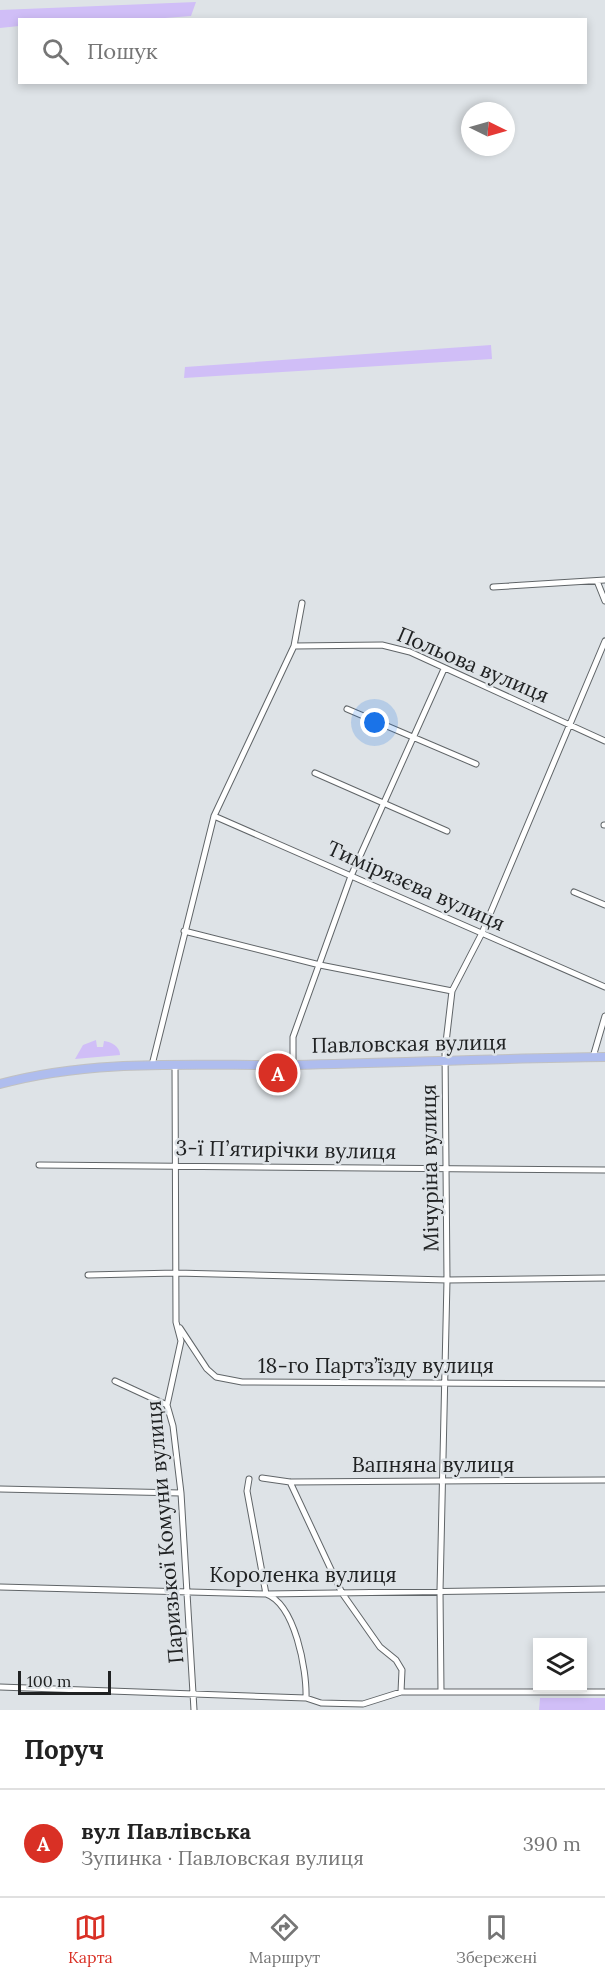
<!DOCTYPE html>
<html lang="uk">
<meta charset="utf-8">
<style>
:root{--surface:#fff;--page:#f6f6f6;--text:#222;--muted:#767676;--line:#e0e0e0;--accent:#d93025}
body{margin:0;font-family:Lora,serif;background:var(--page);color:var(--text)}
.controls{position:absolute;right:18px;bottom:18px;display:grid;overflow:hidden;border-radius:0px;box-shadow:0 3px 9px #0003}
.controls button{width:54px;height:54px;display:grid;place-items:center;padding:0;border:0;border-bottom:2px solid var(--line);background:var(--surface);color:var(--text);font:30px sans-serif}
.compass{position:absolute;left:461px;top:102px;width:54px;height:54px;border-radius:50%;background:var(--surface);box-shadow:0 3px 9px #0003;rotate:95deg}
.scale{position:absolute;left:18px;bottom:15px;width:93px;box-sizing:border-box;padding-left:6px;border:3px solid #202223;border-top:0;font-size:16px;line-height:21px;white-space:nowrap;color:#202223;-webkit-text-stroke:4px #dee3e7;paint-order:stroke}
.you{position:absolute;left:375px;top:723px;width:21px;height:21px;margin:-15px;border:4px solid #fff;border-radius:50%;background:#1a73e8;box-shadow:0 0 0 9px #1a73e833}
.badge{display:grid;place-items:center;width:39px;height:39px;border-radius:50%;background:var(--accent);color:#fff;font-size:20px;font-weight:700}
.pin{position:absolute;translate:-50% -50%;border:3px solid #fff;box-shadow:0 2px 6px #0006}
.list{margin:0;padding:0;list-style:none}
h2{display:flex;justify-content:space-between;align-items:center;height:78px;margin:0;padding:0 24px;font-size:26px}
h2 small{font-size:20px;font-weight:400;color:var(--muted)}
.list li{display:grid;grid-template-columns:39px 1fr auto;gap:18px;align-items:center;box-sizing:border-box;height:108px;padding:0 24px;border-top:2px solid var(--line)}
.list b{display:block;font-size:22px;white-space:nowrap}
.list p{margin:0;font-size:20px;white-space:nowrap;color:var(--muted)}
.list em{font-size:20px;font-style:normal;color:var(--muted)}
.icon{flex:none;width:33px;height:33px;fill:none;stroke:currentColor;stroke-width:2;stroke-linecap:round;stroke-linejoin:round}
.map{position:relative;flex:none;width:605px;height:1710px;overflow:hidden}
.search{position:absolute;background:var(--surface);box-shadow:0 3px 9px #0003;left:18px;right:18px;top:18px;height:66px;display:flex;align-items:center;gap:15px;box-sizing:border-box;padding:0 21px;border-radius:0px;color:var(--muted);font-size:22px}
.sheet{height:186px;background:var(--surface)}
nav{display:flex;justify-content:space-around;align-items:center;box-sizing:border-box;height:84px;border-top:2px solid var(--line);background:var(--surface);font-size:16px;color:var(--muted)}
nav a{display:grid;justify-items:center;gap:3px}
nav .on{color:var(--accent)}
.map>svg:first-child{display:block}
.green{fill:#d0bef7}
.lines{fill:none;stroke-linecap:round;stroke-linejoin:round}
.street-casing{stroke:#606568;stroke-width:7}
.primary-casing{stroke:#c1c1c1;stroke-width:10}
.street{stroke:#fff;stroke-width:5}
.primary{stroke:#afbdee;stroke-width:8}
.labels{text-anchor:middle;stroke-width:5;stroke-linejoin:round;paint-order:stroke}
.street-label{font-size:21px;fill:#202223;stroke:#dee3e7}
</style>
<div class="map">
<svg width="605" height="1710" viewBox="0 0 605 1710">
<rect width="100%" height="100%" fill="#dee3e7"/>
<path class="green" d="M 196,2 L 191,16 L 139,20 L 20,20 L 19,26 L 0,28 L 0,10 Z
M 491,345 L 492,359 L 184,378 L 185,367 Z
M 96,1040 L 97,1047 L 103,1047 L 104,1041 C 111,1042 120,1046 120,1055 L 75,1059 L 83,1045 Z
M 540,1698 L 605,1698 L 605,1710 L 539,1710 Z"/>
<g class="lines">
<defs>
<path id="street" d="M 597,581 L 605,601
M 493,587 L 605,580
M 294,646 L 382,645 L 410,652 L 605,741
M 347,709 L 476,764
M 315,773 L 447,831
M 214,816 L 605,987
M 604,825 L 605,825
M 574,892 L 605,905
M 184,931 L 320,965 L 452,991
M 593,1057 L 605,1016
M 152,1065 L 214,816 L 294,646 L 302,603
M 175,1065 L 176,1322 L 181,1341 L 167,1405 L 173,1426 L 181,1493 L 194,1710
M 293,1065 L 293,1037 L 351,876 L 444,669
M 39,1165 L 605,1170
M 88,1275 L 176,1273 L 447,1280 L 605,1278
M 180,1328 L 207,1369 L 216,1377 L 242,1382 L 605,1384
M 115,1381 L 167,1405
M 262,1478 L 290,1482 L 605,1480
M 249,1479 L 247,1491 L 266,1594 C 295,1604 307,1670 306,1698
M 290,1482 L 342,1593 L 380,1647 L 396,1660 L 402,1670 L 401,1692
M 0,1489 L 181,1493
M 0,1587 L 266,1594 L 605,1589
M 0,1687 L 306,1698 L 321,1703 L 363,1704 L 401,1692 L 605,1692
M 441,1692 L 440,1591 L 447,1280 L 445,1051 L 452,991 L 482,933 L 605,641"/>
<path id="primary" d="M 0,1084 C 95,1058 198,1066 295,1065 C 398,1063 502,1058 605,1057"/>
</defs>
<use href="#street" class="street-casing"/>
<use href="#primary" class="primary-casing"/>
<use href="#street" class="street"/>
<use href="#primary" class="primary"/>
</g>
<g class="labels">
<g class="street-label">
<text transform="translate(473 665) rotate(23)" y="7">Польова вулиця</text>
<text transform="translate(416 886) rotate(24)" y="7">Тимірязєва вулиця</text>
<text transform="translate(409 1044) rotate(-1)" y="7">Павловская вулиця</text>
<text transform="translate(286 1150) rotate(1)" y="7">3-ї П’ятирічки вулиця</text>
<text transform="translate(430 1168) rotate(-91)" y="7">Мічуріна вулиця</text>
<text x="376" y="1373">18-го Партз’їзду вулиця</text>
<text x="433" y="1472">Вапняна вулиця</text>
<text transform="translate(165 1532) rotate(-95)" y="7">Паризької Комуни вулиця</text>
<text x="303" y="1582">Короленка вулиця</text>
</g>
</g>
</svg>
<div class="controls">
<button><svg class="icon" aria-label="layers" viewBox="0 0 24 24"><path d="M12 4l9 5-9 5-9-5zM3 14l9 5 9-5"/></svg></button>
</div>
<svg class="compass" viewBox="-18 -18 36 36"><path d="M0-13l5 13h-10z" fill="#e53935"/><path d="M0 13l5-13h-10z" fill="#767676"/></svg>
<div class="scale">100 m</div>
<div class="you"></div>
<div class="pin badge" style="left:278px;top:1073px">A</div>
<div class="search"><svg class="icon" aria-label="search" viewBox="0 0 24 24"><circle cx="10" cy="10" r="6"/><path d="M15 15l6 6"/></svg>Пошук</div>
</div>
<section class="sheet">
<h2>Поруч<small></small></h2>
<ul class="list">
<li><span class="badge">A</span><div><b>вул Павлівська</b><p>Зупинка · Павловская вулиця</p></div><em>390 m</em></li>
</ul>
</section>
<nav>
<a class="on"><svg class="icon" aria-label="map" viewBox="0 0 24 24"><path d="M3 6l6-2 6 2 6-2v14l-6 2-6-2-6 2zM9 4v14M15 6v14"/></svg>Карта</a>
<a><svg class="icon" aria-label="directions" viewBox="0 0 24 24"><path d="M12 3l9 9-9 9-9-9zM9 14v-3h6M13 9l2 2-2 2"/></svg>Маршрут</a>
<a><svg class="icon" aria-label="saved" viewBox="0 0 24 24"><path d="M7 4h10v16l-5-4-5 4z"/></svg>Збережені</a>
</nav>
